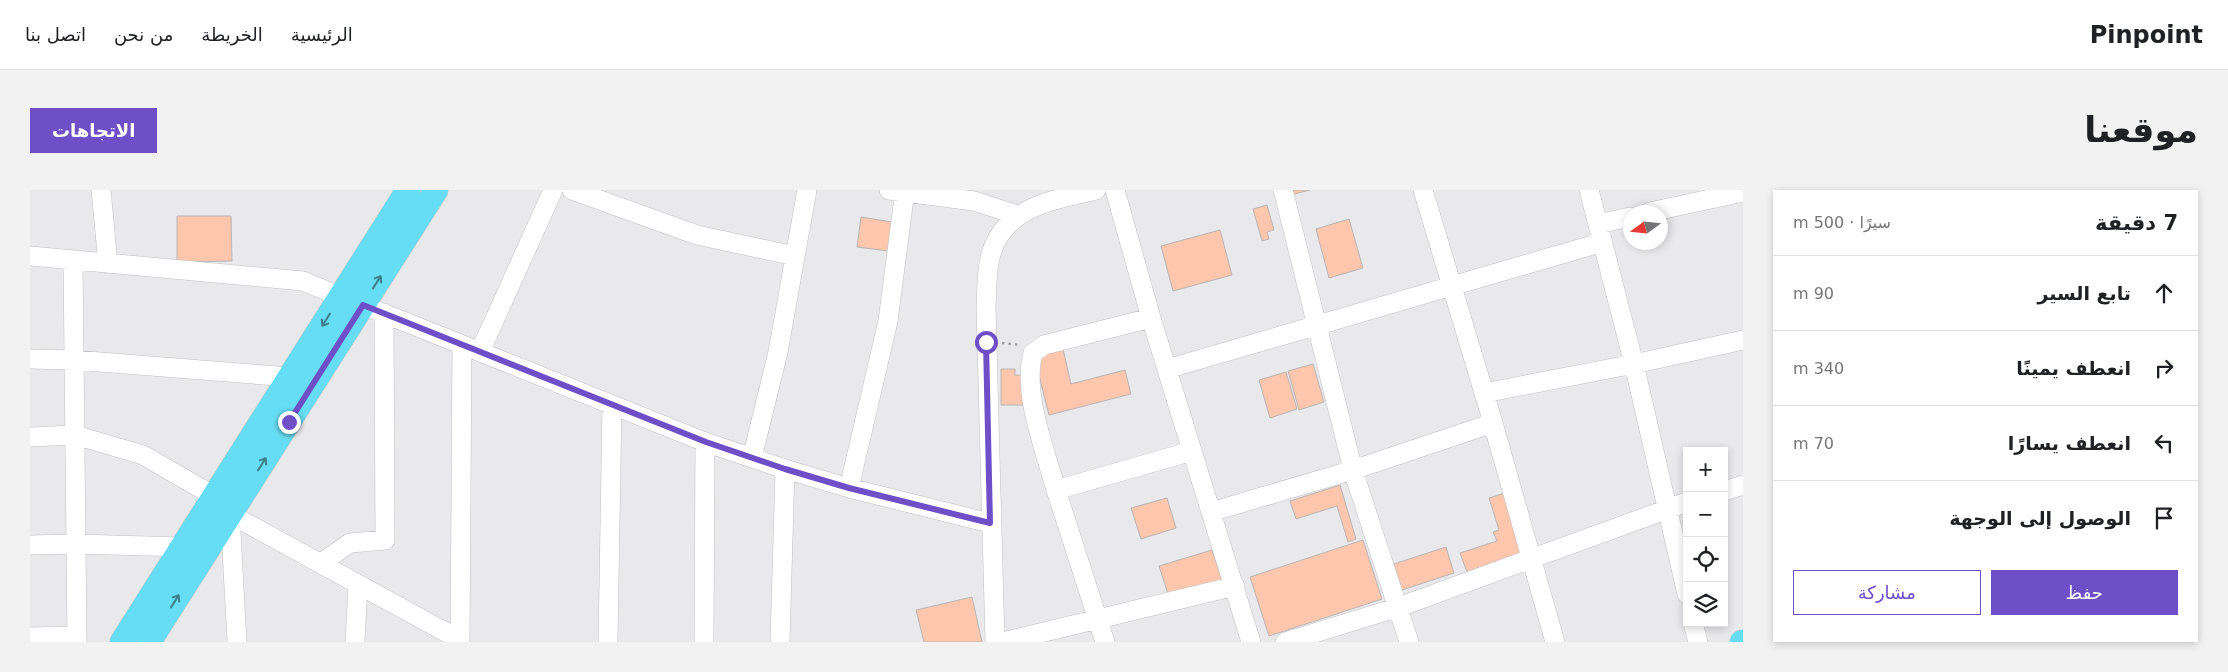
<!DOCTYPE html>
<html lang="ar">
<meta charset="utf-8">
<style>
:root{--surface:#fff;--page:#f2f2f2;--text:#202124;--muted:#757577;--line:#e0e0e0;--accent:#6f4fc8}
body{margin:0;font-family:"DejaVu Sans","Noto Sans Arabic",sans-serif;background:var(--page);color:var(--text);direction:rtl}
.controls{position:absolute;right:15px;bottom:15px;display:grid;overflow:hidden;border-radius:0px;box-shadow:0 2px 8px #0003}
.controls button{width:45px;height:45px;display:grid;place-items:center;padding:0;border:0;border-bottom:1px solid var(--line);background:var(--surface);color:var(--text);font:25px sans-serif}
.compass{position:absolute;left:1593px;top:15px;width:45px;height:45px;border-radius:50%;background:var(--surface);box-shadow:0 2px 8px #0003;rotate:255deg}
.stop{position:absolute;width:15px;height:15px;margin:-11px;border:4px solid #6f4fc8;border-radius:50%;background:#fff}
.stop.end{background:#6f4fc8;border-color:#fff;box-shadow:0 1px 5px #0008}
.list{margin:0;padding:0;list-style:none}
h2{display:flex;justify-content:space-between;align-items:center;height:65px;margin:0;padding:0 20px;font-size:21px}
h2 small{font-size:16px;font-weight:400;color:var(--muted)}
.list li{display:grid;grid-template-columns:32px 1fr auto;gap:15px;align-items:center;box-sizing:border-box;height:75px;padding:0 20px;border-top:1px solid var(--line)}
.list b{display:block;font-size:19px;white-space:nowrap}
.list em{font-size:16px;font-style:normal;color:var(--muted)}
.actions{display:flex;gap:10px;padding:15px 20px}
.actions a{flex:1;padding:11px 0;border:1px solid var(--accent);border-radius:0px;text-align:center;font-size:18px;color:var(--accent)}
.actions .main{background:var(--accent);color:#fff}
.icon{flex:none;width:28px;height:28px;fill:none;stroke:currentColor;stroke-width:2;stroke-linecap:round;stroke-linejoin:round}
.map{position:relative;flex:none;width:1713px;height:452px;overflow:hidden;direction:ltr;border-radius:0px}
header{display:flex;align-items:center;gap:30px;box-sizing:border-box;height:70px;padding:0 25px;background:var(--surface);border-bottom:1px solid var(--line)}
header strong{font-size:24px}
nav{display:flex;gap:28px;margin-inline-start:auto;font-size:18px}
.intro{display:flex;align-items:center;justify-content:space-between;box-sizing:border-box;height:120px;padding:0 30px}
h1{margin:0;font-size:35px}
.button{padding:12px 22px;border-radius:0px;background:var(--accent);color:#fff;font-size:18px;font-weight:700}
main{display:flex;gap:30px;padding:0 30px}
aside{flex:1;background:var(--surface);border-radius:0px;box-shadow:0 2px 8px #0003}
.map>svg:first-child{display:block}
.building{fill:#fdc6ad;stroke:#b8b5b4}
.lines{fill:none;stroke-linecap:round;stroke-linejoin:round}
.minor-casing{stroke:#c0c1c4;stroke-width:20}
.major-casing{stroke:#c5c5c5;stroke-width:25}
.path{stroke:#a0a0a3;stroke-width:2.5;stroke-dasharray:2.5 4;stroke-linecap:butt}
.minor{stroke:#fff;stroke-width:19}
.major{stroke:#66ddf4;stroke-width:24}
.oneway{stroke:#3e7f8c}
.route{stroke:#6f4fc8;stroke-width:6}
</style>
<header>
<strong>Pinpoint</strong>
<nav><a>الرئيسية</a><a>الخريطة</a><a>من نحن</a><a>اتصل بنا</a></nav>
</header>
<div class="intro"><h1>موقعنا</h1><a class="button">الاتجاهات</a></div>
<main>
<aside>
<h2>7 دقيقة<small>سيرًا · 500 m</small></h2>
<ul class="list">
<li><svg class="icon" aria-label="ahead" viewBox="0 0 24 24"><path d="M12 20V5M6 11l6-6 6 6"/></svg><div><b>تابع السير</b></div><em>90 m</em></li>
<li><svg class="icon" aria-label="right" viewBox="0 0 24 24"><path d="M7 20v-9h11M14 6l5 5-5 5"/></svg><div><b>انعطف يمينًا</b></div><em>340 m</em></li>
<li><svg class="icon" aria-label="left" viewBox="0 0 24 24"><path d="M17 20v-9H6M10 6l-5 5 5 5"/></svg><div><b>انعطف يسارًا</b></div><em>70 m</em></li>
<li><svg class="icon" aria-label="arrive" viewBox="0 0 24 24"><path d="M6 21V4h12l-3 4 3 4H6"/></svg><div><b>الوصول إلى الوجهة</b></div></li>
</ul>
<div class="actions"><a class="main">حفظ</a><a>مشاركة</a></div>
</aside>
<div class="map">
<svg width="1713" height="452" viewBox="0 0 1713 452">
<rect width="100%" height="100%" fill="#e9e9ec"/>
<path class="building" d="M 1263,0 L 1280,0 L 1264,4 Z
M 1237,15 L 1244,40 L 1237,42 L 1239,49 L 1232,51 L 1223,19 Z
M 147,26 L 201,26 L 202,71 L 147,72 Z
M 831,27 L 862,32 L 858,61 L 827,57 Z
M 1319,29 L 1333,78 L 1299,88 L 1286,39 Z
M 1190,40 L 1202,85 L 1143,101 L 1131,56 Z
M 1033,159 L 1041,194 L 1095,180 L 1101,204 L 1019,225 L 1004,166 Z
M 1283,174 L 1294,212 L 1269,220 L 1258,181 Z
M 971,179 L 985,179 L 985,185 L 994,185 L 994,215 L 971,215 Z
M 1256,182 L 1267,219 L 1240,228 L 1229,190 Z
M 1310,295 L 1326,349 L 1318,352 L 1307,316 L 1266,329 L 1260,311 Z
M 1475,303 L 1496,361 L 1437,382 L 1430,363 L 1467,351 L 1463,342 L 1469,340 L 1459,308 Z
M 1137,308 L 1146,338 L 1111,349 L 1101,318 Z
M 1333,350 L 1352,409 L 1239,446 L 1220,387 Z
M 1416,357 L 1424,383 L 1372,400 L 1364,374 Z
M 1182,360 L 1192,390 L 1139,407 L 1129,376 Z
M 942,407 L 952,452 L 894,452 L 886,420 Z"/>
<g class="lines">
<defs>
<path id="minor" d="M 71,0 L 78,74
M 542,0 L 667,45 L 765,66
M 859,0 L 944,11 L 987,25
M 1085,0 L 1121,128 L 1221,452
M 1253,0 L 1323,280 L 1379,452
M 1393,0 L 1463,233 L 1525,452
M 1559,0 L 1604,174 L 1657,404
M 1620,22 L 1713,2
M 1568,34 L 1600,27
M 0,66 L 273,91 L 311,107
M 43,71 L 47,452
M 333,115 L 675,252 L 755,279 L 819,298 L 960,333
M 450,162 L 523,0
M 0,169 L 44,170 L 260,187
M 1137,179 L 1573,52
M 1454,203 L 1604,174 L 1713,150
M 0,247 L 45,245 L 113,265 L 184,306
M 722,268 L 748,162 L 777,0
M 819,298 L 858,131 L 875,0
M 1026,300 C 1015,259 992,203 1003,163 L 1014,155 L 1121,128
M 1694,301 L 1713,295
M 1181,322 L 1323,280 L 1463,233
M 200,324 L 430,450
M 200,324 L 207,452
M 0,355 L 46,354 L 152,357
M 291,373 L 320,353 L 355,350 L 354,123
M 1663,433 L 1668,452
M 0,447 L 47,446
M 325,452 L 328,394
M 430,452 L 432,155
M 578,452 L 582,215
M 674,452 L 675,252
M 750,452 L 755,279
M 965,452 L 956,118 C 957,101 956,81 961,64 C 975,16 1024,10 1066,0
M 973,452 L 1205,396
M 1075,452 L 1026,300 L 1162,261
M 1255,452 L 1369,417 L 1657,312"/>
<path id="major" d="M 92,452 L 378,0
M 119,452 L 406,0
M 1712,452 L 1713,452"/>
</defs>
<use href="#minor" class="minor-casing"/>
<use href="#major" class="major-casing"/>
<path class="path" d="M 972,153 L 991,155"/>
<use href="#minor" class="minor"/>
<use href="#major" class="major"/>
</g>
<defs><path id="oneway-shaft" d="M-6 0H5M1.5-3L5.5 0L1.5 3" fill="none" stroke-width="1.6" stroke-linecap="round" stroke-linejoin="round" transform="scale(1.25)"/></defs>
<g class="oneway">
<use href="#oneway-shaft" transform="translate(347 92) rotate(-58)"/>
<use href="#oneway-shaft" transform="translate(296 130) rotate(122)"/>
<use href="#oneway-shaft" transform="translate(232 274) rotate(-58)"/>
<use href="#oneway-shaft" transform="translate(145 411) rotate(-58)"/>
</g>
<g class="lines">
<path class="route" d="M 259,232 L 333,115 L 676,252 L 755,279 L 819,298 L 960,333 L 956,152"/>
</g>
</svg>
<div class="controls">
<button>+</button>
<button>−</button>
<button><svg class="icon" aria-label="locate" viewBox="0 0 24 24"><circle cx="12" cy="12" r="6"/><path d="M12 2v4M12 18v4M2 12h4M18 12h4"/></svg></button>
<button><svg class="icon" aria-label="layers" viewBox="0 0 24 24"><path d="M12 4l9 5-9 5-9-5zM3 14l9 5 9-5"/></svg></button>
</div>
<svg class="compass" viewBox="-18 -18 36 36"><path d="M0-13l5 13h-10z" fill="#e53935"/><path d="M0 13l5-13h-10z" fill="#757577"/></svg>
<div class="stop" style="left:956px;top:152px"></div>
<div class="stop end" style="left:259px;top:232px"></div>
</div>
</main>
